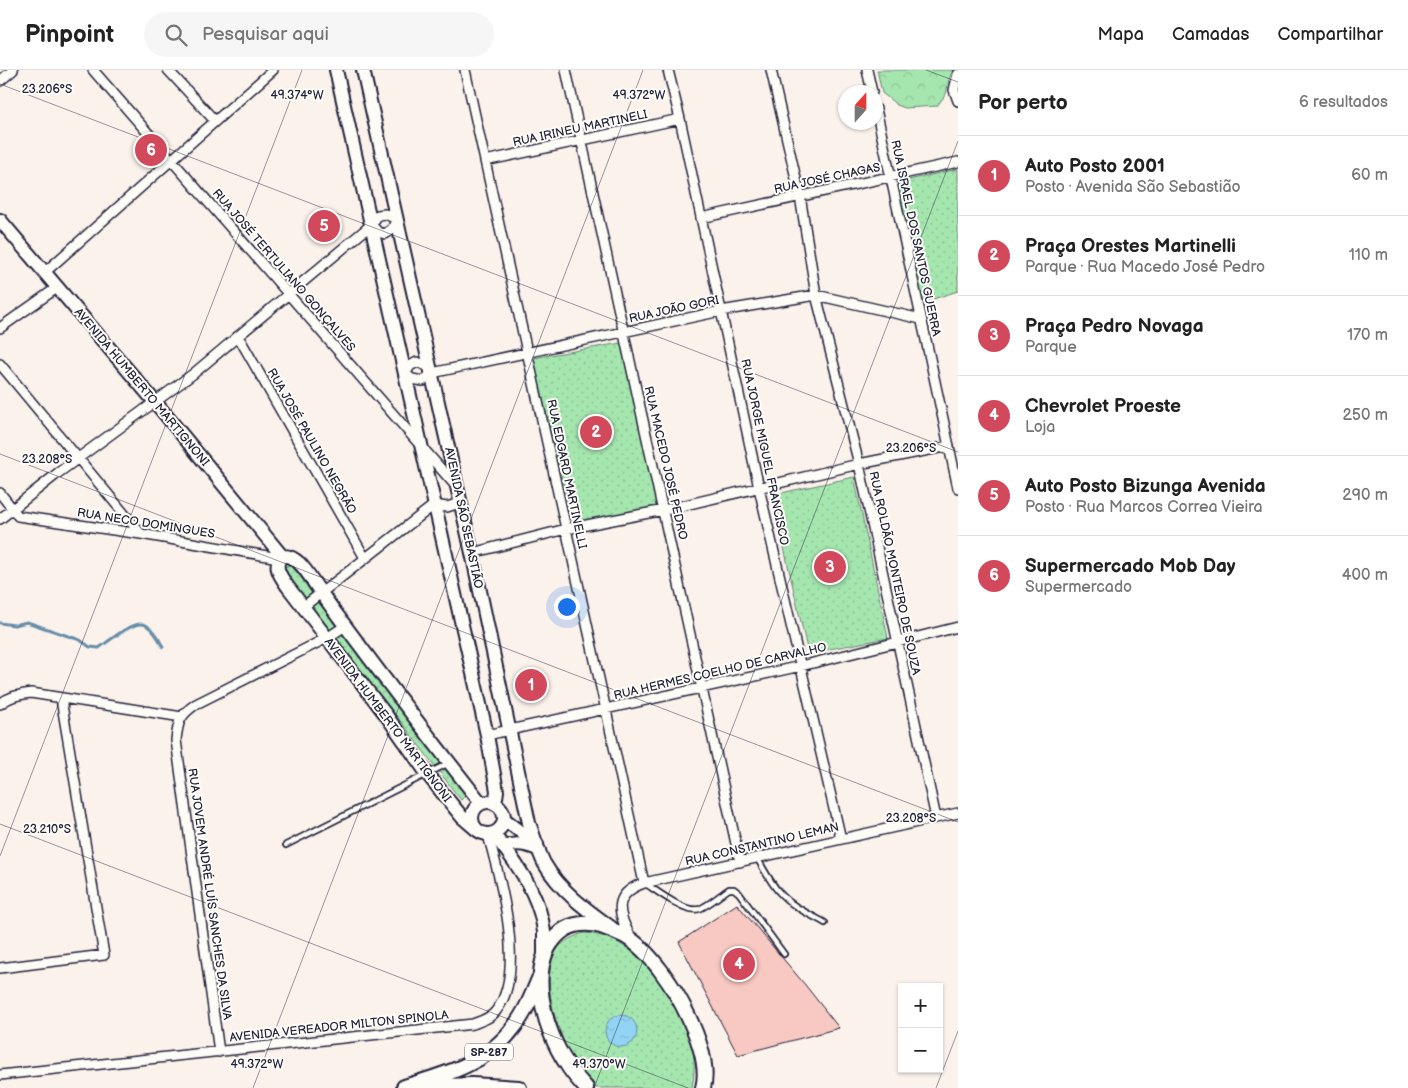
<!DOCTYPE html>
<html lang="pt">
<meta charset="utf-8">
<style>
:root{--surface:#fff;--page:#f6f6f6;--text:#222;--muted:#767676;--line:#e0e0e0;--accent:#d1495b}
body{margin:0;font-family:"Balsamiq Sans",sans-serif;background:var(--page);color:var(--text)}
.controls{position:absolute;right:15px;bottom:15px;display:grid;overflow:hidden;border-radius:0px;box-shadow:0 1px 4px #0004}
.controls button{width:45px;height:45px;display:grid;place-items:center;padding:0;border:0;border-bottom:1px solid var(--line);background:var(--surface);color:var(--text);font:25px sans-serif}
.compass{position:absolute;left:838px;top:15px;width:45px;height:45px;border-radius:50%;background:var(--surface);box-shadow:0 1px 4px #0004;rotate:21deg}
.you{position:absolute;left:566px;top:536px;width:18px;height:18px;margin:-12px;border:4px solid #fff;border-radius:50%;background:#1a73e8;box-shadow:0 0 0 8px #1a73e833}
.badge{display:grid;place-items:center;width:32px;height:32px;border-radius:50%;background:var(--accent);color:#fff;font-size:16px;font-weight:700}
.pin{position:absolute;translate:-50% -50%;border:2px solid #fff;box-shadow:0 1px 5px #0006}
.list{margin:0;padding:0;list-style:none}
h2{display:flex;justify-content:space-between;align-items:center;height:65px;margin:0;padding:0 20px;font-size:21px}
h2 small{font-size:16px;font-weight:400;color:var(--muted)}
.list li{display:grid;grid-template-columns:32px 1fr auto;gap:15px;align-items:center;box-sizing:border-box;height:80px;padding:0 20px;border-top:1px solid var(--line)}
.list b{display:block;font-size:19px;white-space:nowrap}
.list p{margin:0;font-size:16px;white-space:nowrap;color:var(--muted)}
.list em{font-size:16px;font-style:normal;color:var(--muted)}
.icon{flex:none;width:28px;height:28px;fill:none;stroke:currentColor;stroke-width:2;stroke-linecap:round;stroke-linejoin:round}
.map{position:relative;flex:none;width:958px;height:1018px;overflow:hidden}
header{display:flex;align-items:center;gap:30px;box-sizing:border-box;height:70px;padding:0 25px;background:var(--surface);border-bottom:1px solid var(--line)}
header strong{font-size:24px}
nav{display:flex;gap:28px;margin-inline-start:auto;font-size:18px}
.search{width:350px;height:45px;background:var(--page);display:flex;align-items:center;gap:12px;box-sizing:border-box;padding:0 18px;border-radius:28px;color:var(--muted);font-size:19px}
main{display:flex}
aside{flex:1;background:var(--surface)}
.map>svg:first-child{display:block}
.grass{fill:url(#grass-dots);stroke:#648475}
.forest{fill:url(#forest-crowns);stroke:#648475}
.water{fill:url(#water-ripples);stroke:#668daa}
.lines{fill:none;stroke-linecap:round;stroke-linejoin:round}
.stream{stroke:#668daa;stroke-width:3}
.building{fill:#f8c8c2;stroke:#22223b}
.lane-casing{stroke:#22223b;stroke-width:8}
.street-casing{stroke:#22223b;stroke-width:12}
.secondary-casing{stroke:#22223b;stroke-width:16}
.primary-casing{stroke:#22223b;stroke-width:18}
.lane{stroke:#fdfcf7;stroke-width:4.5}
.street{stroke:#fdfcf7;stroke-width:9}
.secondary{stroke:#fdfcf7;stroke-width:12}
.primary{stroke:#fdfcf7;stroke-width:14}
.ticks{fill:none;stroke:#22223b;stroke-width:1;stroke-opacity:0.45}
.labels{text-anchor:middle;stroke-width:4;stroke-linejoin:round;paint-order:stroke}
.shield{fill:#fdfcf7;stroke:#646373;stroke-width:1}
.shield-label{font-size:11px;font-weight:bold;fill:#22223b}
.street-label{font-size:12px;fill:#22223b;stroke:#fdfcf7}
.ticks-label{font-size:12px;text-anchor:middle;fill:#22223b;stroke:#fdfcf7;stroke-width:4;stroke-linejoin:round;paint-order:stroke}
</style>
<header>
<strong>Pinpoint</strong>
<div class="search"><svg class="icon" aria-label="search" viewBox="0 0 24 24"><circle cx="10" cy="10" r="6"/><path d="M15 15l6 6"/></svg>Pesquisar aqui</div>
<nav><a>Mapa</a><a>Camadas</a><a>Compartilhar</a></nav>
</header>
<main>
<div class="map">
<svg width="958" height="1018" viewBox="0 0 958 1018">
<defs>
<pattern id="grass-dots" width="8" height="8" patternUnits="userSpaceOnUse" patternTransform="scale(1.25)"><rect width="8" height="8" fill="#a5e6af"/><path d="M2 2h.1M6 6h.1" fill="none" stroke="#8ec597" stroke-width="1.8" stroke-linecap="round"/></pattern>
<pattern id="forest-crowns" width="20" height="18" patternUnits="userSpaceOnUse" patternTransform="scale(1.25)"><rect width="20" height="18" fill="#a5e6af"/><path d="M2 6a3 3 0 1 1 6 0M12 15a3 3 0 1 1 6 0" fill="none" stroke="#8ec597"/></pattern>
<pattern id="water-ripples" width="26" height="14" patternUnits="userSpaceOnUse" patternTransform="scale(1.25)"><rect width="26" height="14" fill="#93d4f4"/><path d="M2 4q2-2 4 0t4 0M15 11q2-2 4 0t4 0" fill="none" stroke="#7eb6d2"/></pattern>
</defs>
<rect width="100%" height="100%" fill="#fcf2ec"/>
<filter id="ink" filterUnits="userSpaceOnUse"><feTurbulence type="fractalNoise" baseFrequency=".02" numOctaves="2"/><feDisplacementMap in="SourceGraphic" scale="10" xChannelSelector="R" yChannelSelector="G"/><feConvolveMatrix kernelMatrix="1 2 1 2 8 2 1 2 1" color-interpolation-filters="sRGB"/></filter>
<g filter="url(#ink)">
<path class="grass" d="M 958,99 L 958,221 L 921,233 L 895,113 Z
M 621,273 L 657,436 L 573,454 L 533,288 Z
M 854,407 L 888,568 L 808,583 L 772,425 Z
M 289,495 L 293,498 L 308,516 L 468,724 L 461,730 L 392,640 L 283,503 L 283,498 Z
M 584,863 C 630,865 663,909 681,947 C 684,954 689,961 691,968 C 695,984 695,1003 692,1018 L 596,1018 C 589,1008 579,999 572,988 C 557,961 538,907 558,878 C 565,870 574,866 584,863 Z"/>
<path class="forest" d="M 877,0 L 953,0 L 949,9 L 946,24 L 937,36 L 905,38 L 897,35 L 882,23 Z"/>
<path class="water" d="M605 961a16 16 0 1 1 32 0a16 16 0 1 1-32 0Z"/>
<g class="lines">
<path class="stream" d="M 0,553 L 14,555 L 27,552 L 80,570 L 90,577 L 99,578 C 109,571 135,549 146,555 C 154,560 159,569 163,577"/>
</g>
<path class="building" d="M 737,834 L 806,916 L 839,958 L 738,985 L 679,872 Z"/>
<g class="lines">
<defs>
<path id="lane" d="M 286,775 L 449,693
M 757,788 C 764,799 770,812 779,822 C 791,836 809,844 825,853
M 646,814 C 657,821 685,843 699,839 C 708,836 720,825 729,819 L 734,819 L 739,823 L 784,884"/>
<path id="street" d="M 93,0 L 455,415
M 168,0 L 215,51
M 465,0 L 644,813
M 566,0 L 740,792
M 668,0 L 680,49 L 759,418 L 841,769
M 771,0 L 800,126 L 816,225 L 859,394 L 936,748
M 867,0 L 872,22
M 958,4 L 954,20 L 958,31
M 0,11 L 13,0
M 876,39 L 958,418
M 485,91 L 680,49
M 701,148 L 958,92
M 44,203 L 273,0
M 0,258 L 58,217
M 238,266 L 365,488
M 417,292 L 427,296 L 432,303 L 423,311 L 412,309 L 405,304 L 410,296 Z
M 0,294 L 141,464
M 432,303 L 721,241 L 816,225 L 921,249
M 0,423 L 18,446 L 141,464 L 279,488
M 0,449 L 58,403 L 193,304 L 371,155 L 378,145 L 385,144 L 397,149 L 392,159 L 385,164 L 378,162 L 371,155
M 472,483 L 566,459 L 664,440 L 859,394 L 949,376
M 303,537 L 434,435 L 447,437 L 460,433
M 0,634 C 10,626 19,625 31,623 L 182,647
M 487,665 L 801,596 L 958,557
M 632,869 C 617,844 612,824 644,813 L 958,743
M 0,898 L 104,885 L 61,629
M 219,982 L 176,670 C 178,651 180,645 196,634 L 327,568 L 345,556
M 0,1005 L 473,954 C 481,951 491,948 496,941 C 527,902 500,808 488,765"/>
<path id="secondary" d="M 336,0 L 487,665 L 497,721 L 495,734
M 363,0 L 472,483 L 529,753 C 534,766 538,781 544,793 C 560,821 587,840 612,858
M 0,150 L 155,332 L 282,486 C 299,484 310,508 319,520 C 371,592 426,663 481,733
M 282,486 C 272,496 281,507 288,517 L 386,645 L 428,705 L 462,747 L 477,760
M472 748a16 16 0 1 1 32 0a16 16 0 1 1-32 0Z
M 504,749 L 537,774
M 493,764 C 516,791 540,825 544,862 C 544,869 544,877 544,885
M 504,777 C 516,772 527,774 539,780"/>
<path id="primary" d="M 404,1017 C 444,1005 488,993 514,957 C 525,943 532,926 539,909
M 422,1017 L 472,1015 L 519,1018
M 586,1018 C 579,1010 572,1003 567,994 C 544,961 524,892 561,862 C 572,853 588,852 601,856 C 609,859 618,862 625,866 C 650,880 676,920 688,946 C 697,965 709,996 703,1018"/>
</defs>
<use href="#lane" class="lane-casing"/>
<use href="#street" class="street-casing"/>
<use href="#secondary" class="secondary-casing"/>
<use href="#primary" class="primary-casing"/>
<use href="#lane" class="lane"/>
<use href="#street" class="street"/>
<use href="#secondary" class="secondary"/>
<use href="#primary" class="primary"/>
</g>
</g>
<path class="ticks" d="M 926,0 L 958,12M 0,14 L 958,382M 0,384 L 958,752M 0,754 L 688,1018M 0,786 L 302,0M 253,1018 L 643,0M 594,1018 L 958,71M 936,1018 L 958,961"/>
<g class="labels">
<rect class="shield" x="465" y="973.5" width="48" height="17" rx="4"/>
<g class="shield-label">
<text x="489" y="986">SP-287</text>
</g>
<g class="street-label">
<text transform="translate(580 58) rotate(-12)" y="4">RUA IRINEU MARTINELI</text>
<text transform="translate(827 108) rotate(-12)" y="4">RUA JOSÉ CHAGAS</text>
<text transform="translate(916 168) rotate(78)" y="4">RUA ISRAEL DOS SANTOS GUERRA</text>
<text transform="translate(284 200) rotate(49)" y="4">RUA JOSÉ TERTULIANO GONÇALVES</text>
<text transform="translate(674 239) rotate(-12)" y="4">RUA JOÃO GORI</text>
<text transform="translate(142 317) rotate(50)" y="4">AVENIDA HUMBERTO MARTIGNONI</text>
<text transform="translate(312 371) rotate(60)" y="4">RUA JOSÉ PAULINO NEGRÃO</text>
<text transform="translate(765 382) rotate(78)" y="4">RUA JORGE MIGUEL FRANCISCO</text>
<text transform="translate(666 393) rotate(77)" y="4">RUA MACEDO JOSÉ PEDRO</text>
<text transform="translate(567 404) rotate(78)" y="4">RUA EDGARD MARTINELLI</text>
<text transform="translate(464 448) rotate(78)" y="4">AVENIDA SÃO SEBASTIÃO</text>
<text transform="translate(146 453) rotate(9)" y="4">RUA NECO DOMINGUES</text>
<text transform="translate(895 503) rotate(78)" y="4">RUA ROLDÃO MONTEIRO DE SOUZA</text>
<text transform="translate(720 601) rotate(-13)" y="4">RUA HERMES COELHO DE CARVALHO</text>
<text transform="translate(388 650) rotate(53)" y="4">AVENIDA HUMBERTO MARTIGNONI</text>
<text transform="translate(762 774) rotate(-13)" y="4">RUA CONSTANTINO LEMAN</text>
<text transform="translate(210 824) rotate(82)" y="4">RUA JOVEM ANDRÉ LUÍS SANCHES DA SILVA</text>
<text transform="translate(339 956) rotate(-6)" y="4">AVENIDA VEREADOR MILTON SPINOLA</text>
</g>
</g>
<g class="ticks-label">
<text x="47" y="23">23.206°S</text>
<text x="297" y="29">49.374°W</text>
<text x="639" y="29">49.372°W</text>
<text x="911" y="382">23.206°S</text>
<text x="47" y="393">23.208°S</text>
<text x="911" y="752">23.208°S</text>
<text x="47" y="763">23.210°S</text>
<text x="257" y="998">49.372°W</text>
<text x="599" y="998">49.370°W</text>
</g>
</svg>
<div class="controls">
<button>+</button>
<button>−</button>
</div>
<svg class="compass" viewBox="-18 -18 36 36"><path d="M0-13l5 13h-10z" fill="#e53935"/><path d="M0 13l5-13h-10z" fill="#767676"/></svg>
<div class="you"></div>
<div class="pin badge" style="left:531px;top:615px">1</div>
<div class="pin badge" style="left:596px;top:362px">2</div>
<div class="pin badge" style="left:830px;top:497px">3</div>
<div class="pin badge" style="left:739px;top:894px">4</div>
<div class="pin badge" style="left:324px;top:156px">5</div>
<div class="pin badge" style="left:151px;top:80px">6</div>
</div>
<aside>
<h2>Por perto<small>6 resultados</small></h2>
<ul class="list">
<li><span class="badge">1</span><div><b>Auto Posto 2001</b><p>Posto · Avenida São Sebastião</p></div><em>60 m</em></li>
<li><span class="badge">2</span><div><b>Praça Orestes Martinelli</b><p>Parque · Rua Macedo José Pedro</p></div><em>110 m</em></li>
<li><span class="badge">3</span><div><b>Praça Pedro Novaga</b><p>Parque</p></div><em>170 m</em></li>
<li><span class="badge">4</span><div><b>Chevrolet Proeste</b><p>Loja</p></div><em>250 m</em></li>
<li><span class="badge">5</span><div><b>Auto Posto Bizunga Avenida</b><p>Posto · Rua Marcos Correa Vieira</p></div><em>290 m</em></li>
<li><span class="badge">6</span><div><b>Supermercado Mob Day</b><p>Supermercado</p></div><em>400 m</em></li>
</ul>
</aside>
</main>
